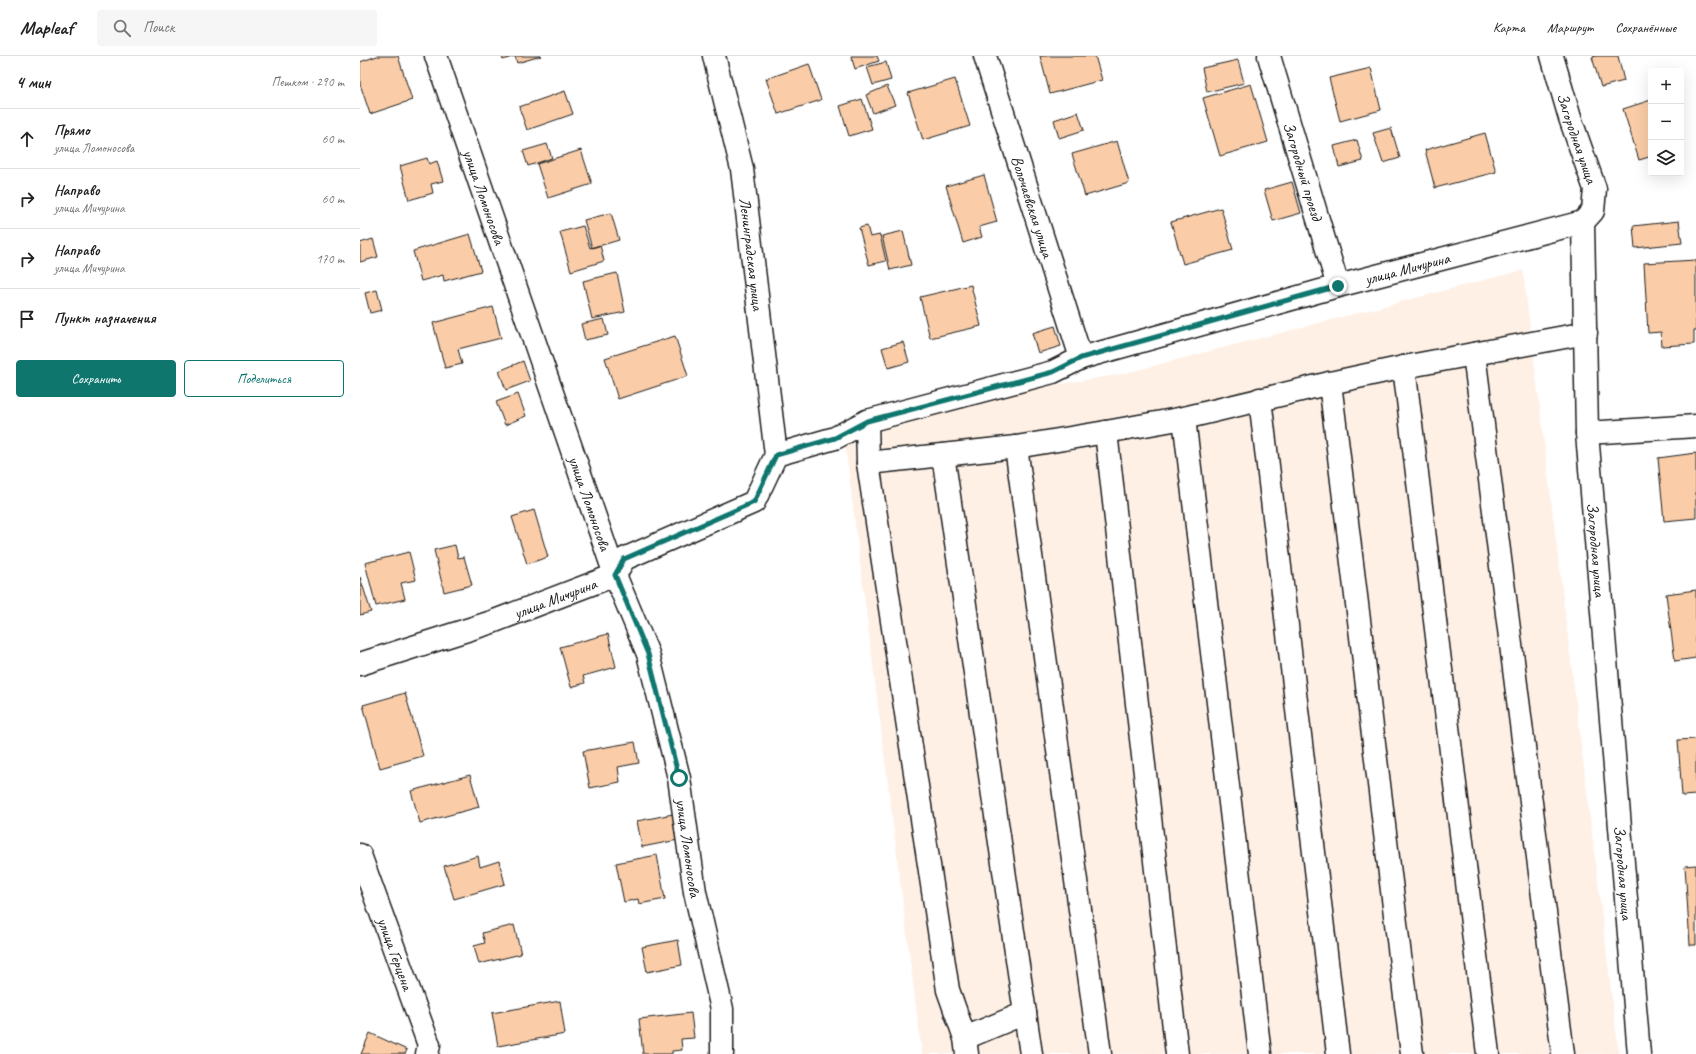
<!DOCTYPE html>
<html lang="ru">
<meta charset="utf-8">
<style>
:root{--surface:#fff;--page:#f6f6f6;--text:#222;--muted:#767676;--line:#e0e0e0;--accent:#0f766e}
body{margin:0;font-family:Caveat,sans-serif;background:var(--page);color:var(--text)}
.controls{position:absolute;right:12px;top:12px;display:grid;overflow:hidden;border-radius:4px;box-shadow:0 4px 16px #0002}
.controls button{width:36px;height:36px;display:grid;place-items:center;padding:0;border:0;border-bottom:1px solid var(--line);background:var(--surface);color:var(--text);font:20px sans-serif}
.stop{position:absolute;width:12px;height:12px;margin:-9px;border:3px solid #0f766e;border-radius:50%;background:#fff}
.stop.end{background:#0f766e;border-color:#fff;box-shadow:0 1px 4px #0008}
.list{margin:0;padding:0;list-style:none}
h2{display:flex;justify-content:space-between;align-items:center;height:52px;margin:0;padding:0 16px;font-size:17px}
h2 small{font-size:13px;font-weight:400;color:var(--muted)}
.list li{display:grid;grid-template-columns:26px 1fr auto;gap:12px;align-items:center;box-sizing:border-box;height:60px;padding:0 16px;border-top:1px solid var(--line)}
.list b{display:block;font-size:15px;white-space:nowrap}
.list p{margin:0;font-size:13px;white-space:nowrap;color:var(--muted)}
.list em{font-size:13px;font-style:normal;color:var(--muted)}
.actions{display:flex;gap:8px;padding:12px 16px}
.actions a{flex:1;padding:9px 0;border:1px solid var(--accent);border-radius:4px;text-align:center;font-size:14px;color:var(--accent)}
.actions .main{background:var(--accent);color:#fff}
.icon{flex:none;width:22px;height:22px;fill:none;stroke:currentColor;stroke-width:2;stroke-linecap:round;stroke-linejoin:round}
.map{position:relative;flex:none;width:1336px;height:998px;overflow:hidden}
header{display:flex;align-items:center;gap:24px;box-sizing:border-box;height:56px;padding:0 20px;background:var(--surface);border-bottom:1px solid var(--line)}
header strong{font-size:19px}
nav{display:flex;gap:22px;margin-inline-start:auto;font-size:14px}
.search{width:280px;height:36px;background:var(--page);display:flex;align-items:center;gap:10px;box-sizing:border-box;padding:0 14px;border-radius:4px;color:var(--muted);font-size:15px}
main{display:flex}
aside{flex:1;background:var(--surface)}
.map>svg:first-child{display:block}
.built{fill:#fef0e5}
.building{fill:#facda8;stroke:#1c1c1c}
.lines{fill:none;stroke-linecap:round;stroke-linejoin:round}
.minor-casing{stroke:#1c1c1c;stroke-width:25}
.minor{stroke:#fff;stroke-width:22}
.route{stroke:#0f766e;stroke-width:5}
.labels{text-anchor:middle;stroke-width:3;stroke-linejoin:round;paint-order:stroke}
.street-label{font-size:16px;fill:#1c1c1c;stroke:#fff}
</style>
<header>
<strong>Mapleaf</strong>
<div class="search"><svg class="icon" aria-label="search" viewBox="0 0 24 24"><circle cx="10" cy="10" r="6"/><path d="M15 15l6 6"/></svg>Поиск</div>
<nav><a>Карта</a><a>Маршрут</a><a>Сохранённые</a></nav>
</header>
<main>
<aside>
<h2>4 мин<small>Пешком · 290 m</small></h2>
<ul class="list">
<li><svg class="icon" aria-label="ahead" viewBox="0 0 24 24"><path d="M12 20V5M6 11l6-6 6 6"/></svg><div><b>Прямо</b><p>улица Ломоносова</p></div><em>60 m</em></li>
<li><svg class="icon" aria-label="right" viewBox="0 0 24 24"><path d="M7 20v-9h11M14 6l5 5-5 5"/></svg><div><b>Направо</b><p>улица Мичурина</p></div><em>60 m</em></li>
<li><svg class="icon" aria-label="right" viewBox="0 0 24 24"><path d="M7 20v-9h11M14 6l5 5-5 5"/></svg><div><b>Направо</b><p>улица Мичурина</p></div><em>170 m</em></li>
<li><svg class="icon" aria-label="arrive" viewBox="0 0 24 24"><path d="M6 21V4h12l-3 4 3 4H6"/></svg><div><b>Пункт назначения</b></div></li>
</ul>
<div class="actions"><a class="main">Сохранить</a><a>Поделиться</a></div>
</aside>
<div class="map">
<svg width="1336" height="998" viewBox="0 0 1336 998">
<rect width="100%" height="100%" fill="#fff"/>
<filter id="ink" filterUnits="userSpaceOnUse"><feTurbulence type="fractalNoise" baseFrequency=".025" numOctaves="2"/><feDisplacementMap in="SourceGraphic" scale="8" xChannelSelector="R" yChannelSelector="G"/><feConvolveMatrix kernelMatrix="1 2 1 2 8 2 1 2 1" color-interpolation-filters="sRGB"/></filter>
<g filter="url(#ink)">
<path class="built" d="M 1163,214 L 1259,998 L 562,998 L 484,380 L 658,335 L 762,318 Z"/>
<path class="building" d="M 17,0 L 38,0 L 52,44 L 10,58 L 0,28 L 0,6 Z
M 142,0 L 181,0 L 157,7 L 155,0 L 143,4 Z
M 491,0 L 517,0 L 519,5 L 495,13 Z
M 680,0 L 735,0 L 742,24 L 690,38 Z
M 1237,0 L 1258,0 L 1264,25 L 1241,31 L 1232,1 Z
M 878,4 L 884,27 L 847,36 L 842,12 Z
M 526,6 L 531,24 L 513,29 L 507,11 Z
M 449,8 L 461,44 L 418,58 L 406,23 Z
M 1011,12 L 1021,54 L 980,65 L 969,22 Z
M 595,23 L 610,70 L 563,84 L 548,37 Z
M 891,28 L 908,86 L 860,100 L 843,42 Z
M 527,30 L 535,49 L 513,57 L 506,39 Z
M 205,35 L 213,58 L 167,74 L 159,51 Z
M 502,43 L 512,73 L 489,80 L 480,50 Z
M 1291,44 L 1291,109 L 1289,101 L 1279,104 L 1263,53 Z
M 718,56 L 724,74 L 699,82 L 694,64 Z
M 1031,72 L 1040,102 L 1023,107 L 1013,77 Z
M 1125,77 L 1136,116 L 1075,132 L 1065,94 Z
M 997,84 L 1003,105 L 979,111 L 974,90 Z
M 757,85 L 769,127 L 725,140 L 712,98 Z
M 187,88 L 192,102 L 168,110 L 163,95 Z
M 221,94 L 232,128 L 188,142 L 177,108 Z
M 67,102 L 69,108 L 77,105 L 83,125 L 71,128 L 73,137 L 49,144 L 40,110 Z
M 624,119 L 637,166 L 619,171 L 622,181 L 603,187 L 586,130 Z
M 932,126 L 941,157 L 913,165 L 904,134 Z
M 861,152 L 873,194 L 823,208 L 811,166 Z
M 251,157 L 259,184 L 232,192 L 224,164 Z
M 1319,165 L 1322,187 L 1275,192 L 1273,170 Z
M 223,170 L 230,192 L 240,189 L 244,205 L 211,215 L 200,176 Z
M 507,170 L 510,181 L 520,179 L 526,205 L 509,209 L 499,172 Z
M 543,175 L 551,209 L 530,214 L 522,180 Z
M 110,178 L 121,215 L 84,225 L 83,219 L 61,225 L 53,195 Z
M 13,183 L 18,201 L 0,206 L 0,187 Z
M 1336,204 L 1336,274 L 1334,274 L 1334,288 L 1302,290 L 1301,276 L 1288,277 L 1284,207 Z
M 257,217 L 265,256 L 232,263 L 223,225 Z
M 611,229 L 621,270 L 570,282 L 560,241 Z
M 17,234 L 22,254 L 10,257 L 5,237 Z
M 133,251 L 141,282 L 98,293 L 102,308 L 85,312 L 73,267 Z
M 244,263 L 248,279 L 225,284 L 221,268 Z
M 695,270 L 701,290 L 678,297 L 672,277 Z
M 315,280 L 328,320 L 258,343 L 245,302 Z
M 543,286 L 549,306 L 528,312 L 522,292 Z
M 163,305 L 170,325 L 146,334 L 139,315 Z
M 158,338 L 166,360 L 145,369 L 136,346 Z
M 1336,397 L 1336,462 L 1304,465 L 1298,402 Z
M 174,454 L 188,501 L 167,508 L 152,461 Z
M 95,489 L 98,502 L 104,501 L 112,529 L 84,536 L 74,494 Z
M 49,496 L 56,524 L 41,527 L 45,543 L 16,550 L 5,507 Z
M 0,521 L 11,556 L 0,559 Z
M 1336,534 L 1336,602 L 1315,605 L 1306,538 Z
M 248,578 L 256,611 L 223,620 L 225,627 L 211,631 L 200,591 Z
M 45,637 L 63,700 L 20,712 L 3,649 Z
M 1336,683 L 1336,739 L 1322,740 L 1318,684 Z
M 275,686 L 279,707 L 258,711 L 260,726 L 230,732 L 223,695 Z
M 110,719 L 119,751 L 60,767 L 51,735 Z
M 313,758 L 318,784 L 282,791 L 277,765 Z
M 297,799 L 305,843 L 279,848 L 278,843 L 264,846 L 256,807 Z
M 118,800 L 120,811 L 139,805 L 145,828 L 94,843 L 84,810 Z
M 1336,809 L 1336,889 L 1330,889 L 1325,810 Z
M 154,869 L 161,898 L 119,908 L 114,890 L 125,887 L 122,877 Z
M 318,884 L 322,909 L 287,916 L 282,891 Z
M 200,945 L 205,978 L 138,990 L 132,957 Z
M 331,957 L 334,982 L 321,983 L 322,994 L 312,995 L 312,998 L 283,998 L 279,963 Z
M 10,977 L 47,994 L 45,998 L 1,998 Z"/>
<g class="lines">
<defs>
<g id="minor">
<path id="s1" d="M 76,0 L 255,519 L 288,598 L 319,722 L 335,836 L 362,953 L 362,998"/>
<path id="s2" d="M 354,0 L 382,113 L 416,399"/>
<path id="s3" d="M 625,0 L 721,302"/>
<path id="s4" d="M 909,0 L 978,230"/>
<path id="s5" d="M 1192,0 L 1210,62 L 1235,133 L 1233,155 L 1223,166 L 1227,377 L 1279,998"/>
<path d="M 1114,298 L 1203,998"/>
<path d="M 1044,311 L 1128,998"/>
<path d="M 970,327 L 1052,998"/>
<path d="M 900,343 L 978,998"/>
<path d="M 824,362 L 900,998"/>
<path d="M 507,365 L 508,407 L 588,934 L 605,982 L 607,998"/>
<path d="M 746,376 L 817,998"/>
<path d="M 1227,377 L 1336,370"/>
<path d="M 656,391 L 740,998"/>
<path d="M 583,399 L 671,998"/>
<path d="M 508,407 L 656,391 L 746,376 L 824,362 L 970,327 L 1044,311 L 1226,277"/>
<path id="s6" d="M 0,608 L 132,566 L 255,519 L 264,503 L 394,446 L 416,399 L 475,382 L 507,365 L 693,316 L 721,302 L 978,230 L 1223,166"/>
<path id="s7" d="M 0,799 L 69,989 L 67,998"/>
<path d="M 605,982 L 665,957"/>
</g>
</defs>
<use href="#minor" class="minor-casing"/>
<use href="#minor" class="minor"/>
</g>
</g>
<g class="lines" filter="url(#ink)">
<path class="route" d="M 319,722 L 288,598 L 255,519 L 264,503 L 394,446 L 416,399 L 475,382 L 507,365 L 693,316 L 721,302 L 978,230"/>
</g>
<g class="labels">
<g class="street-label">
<text dy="6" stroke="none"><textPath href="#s5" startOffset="86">Загородная улица</textPath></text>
<text dy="6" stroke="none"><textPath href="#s4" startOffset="120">Загородный проезд</textPath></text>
<text dy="6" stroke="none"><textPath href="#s1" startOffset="149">улица Ломоносова</textPath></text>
<text dy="6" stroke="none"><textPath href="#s3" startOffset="158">Волочаевская улица</textPath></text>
<text dy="6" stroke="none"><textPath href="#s2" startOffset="202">Ленинградская улица</textPath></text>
<text dy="6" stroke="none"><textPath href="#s6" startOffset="1142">улица Мичурина</textPath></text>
<text dy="6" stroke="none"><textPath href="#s1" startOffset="473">улица Ломоносова</textPath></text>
<text dy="6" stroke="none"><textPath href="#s5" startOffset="505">Загородная улица</textPath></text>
<text dy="6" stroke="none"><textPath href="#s6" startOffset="206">улица Мичурина</textPath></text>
<text dy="6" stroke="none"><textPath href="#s1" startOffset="833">улица Ломоносова</textPath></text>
<text dy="6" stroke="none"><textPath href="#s5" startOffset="829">Загородная улица</textPath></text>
<text dy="6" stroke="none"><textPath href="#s7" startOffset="105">улица Герцена</textPath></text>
</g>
</g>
</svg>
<div class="controls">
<button>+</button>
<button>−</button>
<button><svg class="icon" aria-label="layers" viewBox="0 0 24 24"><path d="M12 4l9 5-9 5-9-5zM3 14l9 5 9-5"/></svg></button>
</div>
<div class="stop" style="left:319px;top:722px"></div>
<div class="stop end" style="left:978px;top:230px"></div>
</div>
</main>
